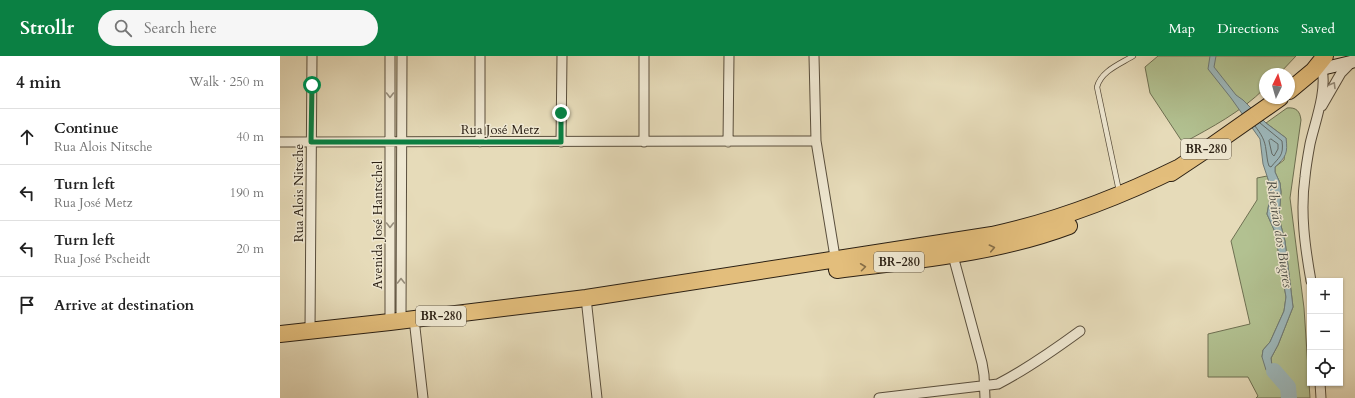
<!DOCTYPE html>
<meta charset="utf-8">
<style>
:root{--surface:#fff;--page:#f6f6f6;--text:#222;--muted:#767676;--line:#e0e0e0;--accent:#0b8043}
body{margin:0;font-family:Cardo,serif;background:var(--page);color:var(--text)}
.controls{position:absolute;right:12px;bottom:12px;display:grid;overflow:hidden;border-radius:0px;box-shadow:0 1px 3px #0004}
.controls button{width:36px;height:36px;display:grid;place-items:center;padding:0;border:0;border-bottom:1px solid var(--line);background:var(--surface);color:var(--text);font:20px sans-serif}
.compass{position:absolute;left:979px;top:12px;width:36px;height:36px;border-radius:50%;background:var(--surface);box-shadow:0 1px 3px #0004;rotate:5deg}
.stop{position:absolute;width:12px;height:12px;margin:-9px;border:3px solid #0b8043;border-radius:50%;background:#fff}
.stop.end{background:#0b8043;border-color:#fff;box-shadow:0 1px 4px #0008}
.list{margin:0;padding:0;list-style:none}
h2{display:flex;justify-content:space-between;align-items:center;height:52px;margin:0;padding:0 16px;font-size:17px}
h2 small{font-size:13px;font-weight:400;color:var(--muted)}
.list li{display:grid;grid-template-columns:26px 1fr auto;gap:12px;align-items:center;box-sizing:border-box;height:56px;padding:0 16px;border-top:1px solid var(--line)}
.list b{display:block;font-size:15px;white-space:nowrap}
.list p{margin:0;font-size:13px;white-space:nowrap;color:var(--muted)}
.list em{font-size:13px;font-style:normal;color:var(--muted)}
.icon{flex:none;width:22px;height:22px;fill:none;stroke:currentColor;stroke-width:2;stroke-linecap:round;stroke-linejoin:round}
.map{position:relative;flex:none;width:1075px;height:342px;overflow:hidden}
header{display:flex;align-items:center;gap:24px;box-sizing:border-box;height:56px;padding:0 20px;background:var(--accent);color:#fff}
header strong{font-size:19px}
nav{display:flex;gap:22px;margin-inline-start:auto;font-size:14px}
.search{width:280px;height:36px;background:var(--page);display:flex;align-items:center;gap:10px;box-sizing:border-box;padding:0 14px;border-radius:22px;color:var(--muted);font-size:15px}
main{display:flex}
aside{flex:1;background:var(--surface)}
.map>svg:first-child{display:block}
.green{fill:#b2c191;stroke:#6e7052}
.water{fill:#9db8bb;stroke:#6f7b78}
.lines{fill:none;stroke-linecap:round;stroke-linejoin:round}
.shore{stroke:#646c68;stroke-width:1}
.river{stroke:#9db8bb;stroke-width:16}
.lane-casing{stroke:#5a4f3d;stroke-width:6}
.street-casing{stroke:#5a4f3d;stroke-width:11}
.secondary-casing{stroke:#2b2014;stroke-width:14}
.highway-casing{stroke:#2b2014;stroke-width:18}
.lane{stroke:#efe8d2;stroke-width:4.5}
.street{stroke:#efe8d2;stroke-width:9}
.secondary{stroke:#efe8d2;stroke-width:12}
.highway{stroke:#e3be7c;stroke-width:16}
.oneway{stroke:#978e7c}
.oneway2{stroke:#876f48}
.route{stroke:#0b8043;stroke-width:5}
.labels{text-anchor:middle;stroke-width:3;stroke-linejoin:round;paint-order:stroke}
.shield{fill:#efe8d2;stroke:#665c4d;stroke-width:1}
.shield-label{font-size:12px;font-weight:bold;fill:#2b2014}
.street-label{font-size:13px;fill:#2b2014;stroke:#efe8d2}
.water-label{font-size:14px;font-style:italic;fill:#4d4e46;stroke:#efe8d2}
</style>
<header>
<strong>Strollr</strong>
<div class="search"><svg class="icon" aria-label="search" viewBox="0 0 24 24"><circle cx="10" cy="10" r="6"/><path d="M15 15l6 6"/></svg>Search here</div>
<nav><a>Map</a><a>Directions</a><a>Saved</a></nav>
</header>
<main>
<aside>
<h2>4 min<small>Walk · 250 m</small></h2>
<ul class="list">
<li><svg class="icon" aria-label="ahead" viewBox="0 0 24 24"><path d="M12 20V5M6 11l6-6 6 6"/></svg><div><b>Continue</b><p>Rua Alois Nitsche</p></div><em>40 m</em></li>
<li><svg class="icon" aria-label="left" viewBox="0 0 24 24"><path d="M17 20v-9H6M10 6l-5 5 5 5"/></svg><div><b>Turn left</b><p>Rua José Metz</p></div><em>190 m</em></li>
<li><svg class="icon" aria-label="left" viewBox="0 0 24 24"><path d="M17 20v-9H6M10 6l-5 5 5 5"/></svg><div><b>Turn left</b><p>Rua José Pscheidt</p></div><em>20 m</em></li>
<li><svg class="icon" aria-label="arrive" viewBox="0 0 24 24"><path d="M6 21V4h12l-3 4 3 4H6"/></svg><div><b>Arrive at destination</b></div></li>
</ul>
</aside>
<div class="map">
<svg width="1075" height="342" viewBox="0 0 1075 342">
<rect width="100%" height="100%" fill="#e6dbb9"/>
<filter id="stains"><feTurbulence type="fractalNoise" baseFrequency=".005" numOctaves="4"/><feColorMatrix values="0 0 0 0 .2 0 0 0 0 .09 0 0 0 0 .02 0 0 0 .5 -.17"/></filter>
<radialGradient id="worn" r=".72"><stop offset=".6" stop-color="#630" stop-opacity="0"/><stop offset="1" stop-color="#630" stop-opacity=".3"/></radialGradient>
<path class="green" d="M 878,0 L 1016,0 L 999,18 L 985,18 L 985,32 C 961,56 932,71 903,87 L 870,37 L 865,11 Z
M 1007,52 C 1016,51 1020,55 1021,64 L 1010,142 L 1024,252 L 1030,342 L 976,342 L 978,340 L 968,321 L 928,321 L 928,278 L 970,268 L 951,185 L 977,144 L 977,122 L 987,120 L 990,129 L 990,142 L 987,158 L 995,176 L 1006,241 L 1004,255 L 990,286 L 983,294 L 982,301 L 998,315 L 992,310 L 991,302 L 998,289 L 1013,251 L 1005,185 L 999,162 L 1001,136 L 1000,127 L 995,116 L 995,111 L 1004,104 L 1006,82 L 986,67 Z"/>
<path class="water" d="M 930,0 L 936,0 L 934,11 L 956,39 L 963,44 L 986,67 L 1006,82 C 1008,97 1006,101 995,111 L 995,116 L 1000,127 L 1001,136 L 999,162 L 1005,185 L 1013,251 L 998,289 L 991,302 L 992,310 L 1008,331 L 993,322 L 986,314 L 982,301 L 983,294 L 990,286 L 1004,255 L 1006,241 L 995,176 L 987,158 L 990,142 L 990,129 L 983,108 L 980,83 L 951,42 L 928,13 Z"/>
<g class="lines">
<path class="shore" d="M 975,70 C 981,78 985,84 986,94 C 987,99 987,105 989,110 L 991,111 C 999,101 1004,100 1002,85 L 980,67
M 991,83 L 998,88 L 998,93 L 994,100 L 992,98 L 989,85 Z"/>
<path class="river" d="M 994,315 L 1008,331 L 1009,342"/>
<defs>
<path id="lane" d="M 839,135 L 817,31 C 821,15 840,8 853,0"/>
<path id="street" d="M 534,0 L 536,85 L 556,207
M 1042,50 L 1061,17 L 1072,6
M 0,86 L 536,85
M 200,86 L 200,0
M 281,86 L 282,0
M 364,86 L 364,0
M 448,86 L 449,0
M 672,196 L 702,307 L 704,319 L 705,342
M 1031,225 C 1025,191 1020,156 1025,121 C 1026,110 1028,99 1030,88 C 1035,66 1047,35 1042,13
M 306,242 L 317,342
M 134,263 L 143,342
M 121,264 L 122,0
M 110,266 L 110,0
M 30,274 L 32,0
M 1040,327 L 1041,342
M 599,342 L 718,328 C 747,313 774,294 800,275"/>
<path id="secondary" d="M 1033,15 L 1075,5"/>
<path id="highway" d="M 1009,35 L 1033,15 L 1045,0
M 891,117 L 930,91 L 1000,42
M 557,214 C 635,204 714,198 789,170
M 0,278 L 110,266 L 306,242 L 712,179 C 777,165 839,141 898,112"/>
</defs>
<use href="#lane" class="lane-casing"/>
<use href="#street" class="street-casing"/>
<use href="#secondary" class="secondary-casing"/>
<use href="#highway" class="highway-casing"/>
<use href="#lane" class="lane"/>
<use href="#street" class="street"/>
<use href="#secondary" class="secondary"/>
<use href="#highway" class="highway"/>
</g>
<defs><path id="oneway-chevron" d="M-2-3.5L2.5 0L-2 3.5" fill="none" stroke-width="1.6" stroke-linecap="round" stroke-linejoin="round"/></defs>
<g class="oneway">
<use href="#oneway-chevron" transform="translate(1053 29) rotate(-59)"/>
<use href="#oneway-chevron" transform="translate(110 39) rotate(90)"/>
<use href="#oneway-chevron" transform="translate(110 169) rotate(90)"/>
<use href="#oneway-chevron" transform="translate(121 225) rotate(-90)"/>
</g>
<g class="oneway2">
<use href="#oneway-chevron" transform="translate(712 192) rotate(-12)"/>
<use href="#oneway-chevron" transform="translate(583 211) rotate(-7)"/>
</g>
<g class="lines">
<path class="route" d="M 32,29 L 31,86 L 281,86 L 281,57"/>
</g>
<g class="labels">
<g class="shield">
<rect x="901" y="83" width="50" height="20" rx="3"/>
<rect x="594" y="196" width="50" height="20" rx="3"/>
<rect x="136" y="250" width="50" height="20" rx="3"/>
</g>
<g class="shield-label">
<text x="926" y="97">BR-280</text>
<text x="619" y="210">BR-280</text>
<text x="161" y="264">BR-280</text>
</g>
<g class="street-label">
<text x="220" y="78">Rua José Metz</text>
<text transform="translate(18 137) rotate(-90)" y="5">Rua Alois Nitsche</text>
<text transform="translate(97 169) rotate(-90)" y="5">Avenida José Hantschel</text>
</g>
<g class="water-label">
<text transform="translate(1000 178) rotate(81)" y="5">Ribeirão dos Bugres</text>
</g>
</g>
<rect width="100%" height="100%" filter="url(#stains)"/>
<rect width="100%" height="100%" fill="url(#worn)"/>
</svg>
<div class="controls">
<button>+</button>
<button>−</button>
<button><svg class="icon" aria-label="locate" viewBox="0 0 24 24"><circle cx="12" cy="12" r="6"/><path d="M12 2v4M12 18v4M2 12h4M18 12h4"/></svg></button>
</div>
<svg class="compass" viewBox="-18 -18 36 36"><path d="M0-13l5 13h-10z" fill="#e53935"/><path d="M0 13l5-13h-10z" fill="#767676"/></svg>
<div class="stop" style="left:32px;top:29px"></div>
<div class="stop end" style="left:281px;top:57px"></div>
</div>
</main>
